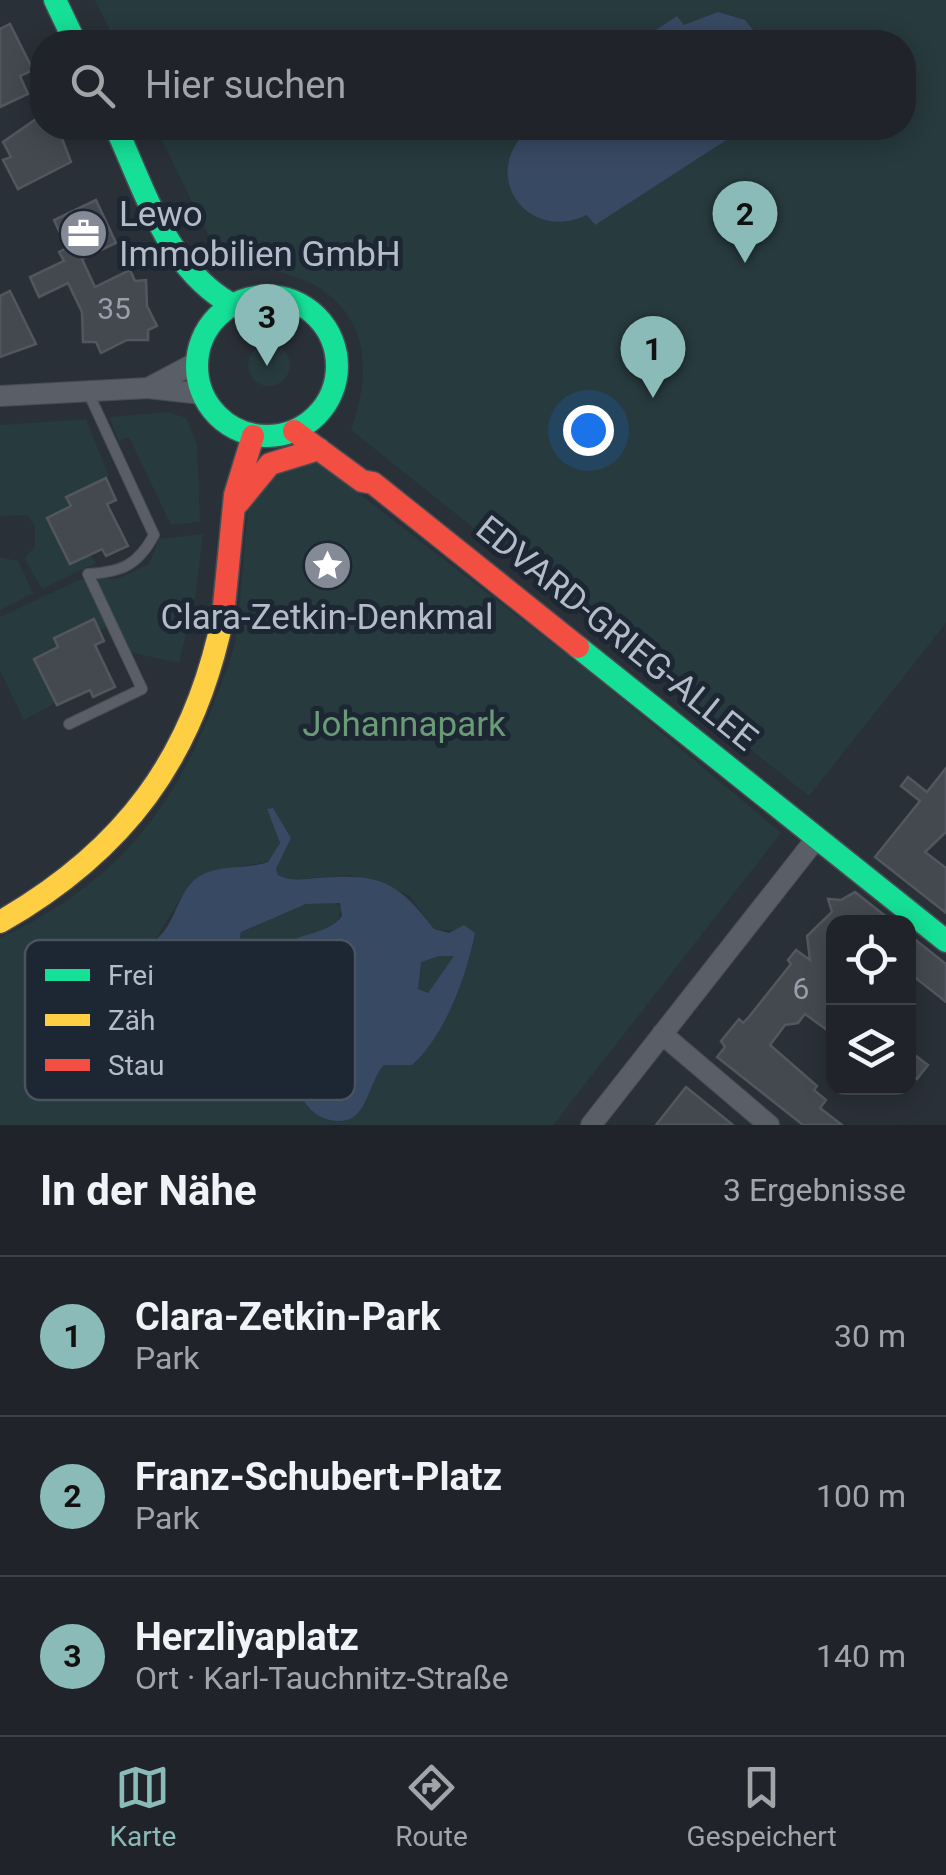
<!DOCTYPE html>
<html lang="de">
<meta charset="utf-8">
<style>
:root{--surface:#20242a;--page:#282c32;--text:#f1f3f6;--muted:#a2a4a8;--line:#3d4147;--accent:#8bbbb9}
body{margin:0;font-family:Roboto,sans-serif;background:var(--page);color:var(--text)}
.controls{position:absolute;right:30px;bottom:30px;display:grid;overflow:hidden;border-radius:20px;box-shadow:0 5px 25px #0003}
.controls button{width:90px;height:90px;display:grid;place-items:center;padding:0;border:0;border-bottom:2px solid var(--line);background:var(--surface);color:var(--text);font:50px sans-serif}
.you{position:absolute;left:588px;top:430px;width:35px;height:35px;margin:-25px;border:8px solid #fff;border-radius:50%;background:#1a73e8;box-shadow:0 0 0 15px #1a73e833}
.badge{display:grid;place-items:center;width:65px;height:65px;border-radius:50%;background:var(--accent);color:#111;font-size:32px;font-weight:700}
.pin{position:absolute;translate:-50% -82px;filter:drop-shadow(0 2px 5px #0008)}
.pin::after{content:'';position:absolute;top:52px;width:35px;height:30px;background:inherit;clip-path:polygon(0 0,100% 0,50% 100%)}
.list{margin:0;padding:0;list-style:none}
h2{display:flex;justify-content:space-between;align-items:center;height:130px;margin:0;padding:0 40px;font-size:42px}
h2 small{font-size:32px;font-weight:400;color:var(--muted)}
.list li{display:grid;grid-template-columns:65px 1fr auto;gap:30px;align-items:center;box-sizing:border-box;height:160px;padding:0 40px;border-top:2px solid var(--line)}
.list b{display:block;font-size:38px;white-space:nowrap}
.list p{margin:0;font-size:32px;white-space:nowrap;color:var(--muted)}
.list em{font-size:32px;font-style:normal;color:var(--muted)}
.icon{flex:none;width:55px;height:55px;fill:none;stroke:currentColor;stroke-width:2;stroke-linecap:round;stroke-linejoin:round}
.map{position:relative;flex:none;width:946px;height:1125px;overflow:hidden}
.search{position:absolute;background:var(--surface);box-shadow:0 5px 25px #0003;left:30px;right:30px;top:30px;height:110px;display:flex;align-items:center;gap:25px;box-sizing:border-box;padding:0 35px;border-radius:40px;color:var(--muted);font-size:38px}
.sheet{height:610px;background:var(--surface)}
nav{display:flex;justify-content:space-around;align-items:center;box-sizing:border-box;height:140px;border-top:2px solid var(--line);background:var(--surface);font-size:28px;color:var(--muted)}
nav a{display:grid;justify-items:center;gap:5px}
nav .on{color:var(--accent)}
.map>svg:first-child{display:block}
.green{fill:#273a3e;fill-rule:evenodd}
.water{fill:#384963;fill-rule:evenodd}
.building{fill:#444950;stroke:#52575f;stroke-width:2.5}
.lines{fill:none;stroke-linecap:round;stroke-linejoin:round}
.lane-casing{stroke:#484c53;stroke-width:12}
.street-casing{stroke:#484c53;stroke-width:22}
.fast-casing{stroke:#484c53;stroke-width:25}
.slow-casing{stroke:#484c53;stroke-width:25}
.jam-casing{stroke:#484c53;stroke-width:25}
.lane{stroke:#5a5e66;stroke-width:10}
.street{stroke:#5a5e66;stroke-width:20}
.fast{stroke:#16e098;stroke-width:22}
.slow{stroke:#ffcf43;stroke-width:22}
.jam{stroke:#f24e42;stroke-width:22}
.labels{text-anchor:middle;stroke-width:10;stroke-linejoin:round;paint-order:stroke}
.number-label{font-size:30px;fill:#989fab}
.poi-label{font-size:35px;fill:#b4bcc9;stroke:#1d2633;text-anchor:start}
.street-label{font-size:35px;fill:#b4bcc9;stroke:#1d2633}
.park-label{font-size:35px;fill:#6b9a76;stroke:#1d2633}
.key{fill:#1d2633;stroke:#4a5360;stroke-width:2.5}
.key-label{font-size:28px;fill:#b4bcc9}
</style>
<div class="map">
<svg width="946" height="1125" viewBox="0 0 946 1125">
<rect width="100%" height="100%" fill="#2a3038"/>
<path class="green" d="M 95,0 L 946,0 L 946,623 L 809,796 L 351,430 C 390,320 330,267 223,265 L 156,128 L 904,128 L 904,42 L 116,42 Z
M248 365a21 21 0 1 1 42 0a21 21 0 1 1-42 0Z
M 168,412 L 186,418 L 197,443 L 200,522 L 171,525 L 129,437 L 119,441 L 109,417 Z
M 86,419 L 109,476 L 67,496 L 71,506 L 47,518 L 69,564 L 90,554 L 96,563 L 42,589 L 24,558 L 35,547 L 35,526 L 27,515 L 0,516 L 0,425 Z
M 317,461 L 593,675 L 781,833 L 553,1125 L 0,1125 L 0,938 C 110,887 171,816 214,703 C 222,680 234,655 237,631 C 241,606 245,509 252,495 C 266,470 291,468 317,461 ZM 273,808 L 291,838 L 276,870 L 278,875 L 287,880 L 350,875 L 409,895 L 434,929 L 475,933 C 467,975 445,1036 412,1065 L 384,1065 L 371,1079 L 365,1102 L 308,1108 C 295,1084 296,1034 276,1022 L 253,1029 L 251,1041 L 142,1025 L 136,971 L 190,883 L 215,870 L 268,862 L 280,843 L 267,810 Z
M 203,534 L 196,592 L 179,663 L 129,652 L 95,578 L 117,579 L 149,564 L 159,539 Z
M 0,557 L 18,561 L 33,593 L 0,610 Z
M 79,580 L 85,580 L 107,627 L 99,630 L 93,619 L 54,638 L 58,647 L 34,658 L 55,703 L 24,720 L 0,671 L 0,617 Z
M 335,903 L 342,908 L 336,925 L 275,968 L 285,993 L 277,998 L 248,996 L 244,984 L 250,961 L 240,943 L 241,932 L 306,904 Z
M 441,956 L 455,956 L 427,994 L 417,989 L 421,962 Z"/>
<path class="water" d="M 718,12 L 745,20 L 763,42 L 638,42 L 677,16 L 684,25 Z
M 531,128 L 745,128 L 595,225 L 587,215 C 525,244 477,171 531,128 Z
M 273,808 L 291,838 L 276,869 L 278,875 C 291,882 303,879 317,878 C 379,873 397,880 434,929 L 449,933 L 464,925 L 475,933 C 467,975 445,1036 412,1065 L 384,1065 C 370,1080 369,1107 352,1118 C 343,1123 329,1121 321,1117 C 286,1097 303,1061 288,1032 C 284,1026 283,1026 277,1022 L 253,1029 C 250,1045 261,1058 256,1074 C 238,1122 176,1089 156,1061 C 141,1040 133,996 137,971 C 139,952 157,942 167,927 C 178,910 182,886 200,876 C 220,864 246,870 268,862 L 280,843 L 267,809 ZM 306,904 L 340,903 L 342,916 C 325,939 288,930 273,957 L 284,994 L 277,998 L 248,996 L 244,984 L 251,975 C 250,961 237,946 241,932 ZM 440,956 L 454,956 L 428,993 L 418,989 L 421,962 Z"/>
<path class="building" d="M 10,24 L 33,70 L 20,76 L 28,94 L 0,107 L 0,29 Z
M 42,115 L 42,128 L 58,128 L 71,162 L 18,189 L 3,160 L 11,157 L 3,142 Z
M 96,200 L 116,243 L 82,259 L 95,287 L 130,270 L 135,281 L 146,280 L 147,306 L 157,326 L 148,330 L 148,340 L 127,340 L 101,353 L 96,342 L 83,342 L 82,312 L 68,283 L 39,297 L 30,277 L 64,261 L 59,252 L 67,248 L 54,220 Z
M 10,291 L 36,344 L 0,357 L 0,296 Z
M 106,478 L 116,500 L 107,504 L 128,546 L 106,556 L 102,549 L 70,564 L 47,518 L 71,506 L 66,497 Z
M 94,619 L 104,641 L 95,645 L 115,687 L 93,697 L 90,690 L 57,705 L 34,659 L 58,647 L 54,638 Z
M 946,768 L 946,832 L 925,852 L 946,868 L 946,913 L 875,857 L 920,801 L 901,786 L 908,777 L 927,792 Z
M 855,892 L 893,922 L 834,922 L 834,1035 L 805,1014 L 798,1023 L 785,1025 L 770,1045 L 817,1086 L 814,1090 L 826,1100 L 820,1108 L 842,1125 L 803,1125 L 717,1057 L 725,1047 L 721,1041 L 739,1019 L 743,1023 L 748,1018 L 791,964 L 788,960 L 796,950 L 810,960 L 807,936 L 832,912 L 828,899 L 841,900 Z
M 908,934 L 946,964 L 946,1002 L 908,972 Z
M 908,1050 L 928,1065 L 917,1079 L 908,1073 Z
M 686,1087 L 733,1125 L 656,1125 Z"/>
<g class="lines">
<defs>
<path id="lane" d="M 69,724 L 142,689 L 88,574 C 122,572 138,565 154,535 L 88,392"/>
<path id="street" d="M 148,388 L 197,362
M 0,396 L 148,388 L 202,394
M 662,1034 L 769,1125
M 591,1125 L 815,840"/>
<path id="fast" d="M 55,0 L 75,42
M 116,128 C 145,191 168,270 233,305
M197 366a70 70 0 1 1 140 0a70 70 0 1 1-140 0Z
M 578,647 L 946,941"/>
<path id="slow" d="M 0,922 C 124,851 194,758 223,616"/>
<path id="jam" d="M 294,431 L 362,481 L 373,483 L 578,647
M 238,503 L 270,464 L 319,449
M 223,616 L 235,495 L 253,436"/>
</defs>
<use href="#lane" class="lane-casing"/>
<use href="#street" class="street-casing"/>
<use href="#fast" class="fast-casing"/>
<use href="#slow" class="slow-casing"/>
<use href="#jam" class="jam-casing"/>
<use href="#lane" class="lane"/>
<use href="#street" class="street"/>
<use href="#fast" class="fast"/>
<use href="#slow" class="slow"/>
<use href="#jam" class="jam"/>
</g>
<defs>
<symbol id="office-disc" viewBox="-11 -11 22 22"><circle r="9.5" fill="#848b96" stroke="#1d2633"/><path d="M-6-3h4V-5.5h4V-3h4V5H-6ZM-1-4.5V-3h2v-1.5ZM-6 0V1H6V0Z" fill="#fff"/></symbol>
<symbol id="sight-disc" viewBox="-11 -11 22 22"><circle r="9.5" fill="#848b96" stroke="#1d2633"/><path d="M0-6L1.8-2.2L6-1.7L2.9 1.2L3.7 5.4L0 3.3L-3.7 5.4L-2.9 1.2L-6-1.7L-1.8-2.2Z" fill="#fff"/></symbol>
</defs>
<g fill-rule="evenodd">
<use href="#office-disc" x="56" y="206" width="55" height="55"/>
<use href="#sight-disc" x="300" y="538" width="55" height="55"/>
</g>
<g class="labels">
<g class="number-label">
<text x="114" y="319">35</text>
<text x="801" y="999">6</text>
</g>
<g class="poi-label">
<text x="119" y="226">Lewo<tspan x="119" dy="40">Immobilien GmbH</tspan></text>
<text x="327" y="629" text-anchor="middle">Clara-Zetkin-Denkmal</text>
</g>
<g class="street-label">
<text transform="translate(617 633) rotate(39)" y="12">EDVARD-GRIEG-ALLEE</text>
</g>
<g class="park-label">
<text x="404" y="736">Johannapark</text>
</g>
</g>
<rect x="25" y="940" width="330" height="160" rx="15" class="key"/>
<rect x="45" y="969" width="45" height="12" fill="#16e098"/>
<rect x="45" y="1014" width="45" height="12" fill="#ffcf43"/>
<rect x="45" y="1059" width="45" height="12" fill="#f24e42"/>
<g class="key-label">
<text x="108" y="985">Frei</text>
<text x="108" y="1030">Zäh</text>
<text x="108" y="1075">Stau</text>
</g>
</svg>
<div class="controls">
<button><svg class="icon" aria-label="locate" viewBox="0 0 24 24"><circle cx="12" cy="12" r="6"/><path d="M12 2v4M12 18v4M2 12h4M18 12h4"/></svg></button>
<button><svg class="icon" aria-label="layers" viewBox="0 0 24 24"><path d="M12 4l9 5-9 5-9-5zM3 14l9 5 9-5"/></svg></button>
</div>
<div class="you"></div>
<div class="pin badge" style="left:653px;top:398px">1</div>
<div class="pin badge" style="left:745px;top:263px">2</div>
<div class="pin badge" style="left:267px;top:366px">3</div>
<div class="search"><svg class="icon" aria-label="search" viewBox="0 0 24 24"><circle cx="10" cy="10" r="6"/><path d="M15 15l6 6"/></svg>Hier suchen</div>
</div>
<section class="sheet">
<h2>In der Nähe<small>3 Ergebnisse</small></h2>
<ul class="list">
<li><span class="badge">1</span><div><b>Clara-Zetkin-Park</b><p>Park</p></div><em>30 m</em></li>
<li><span class="badge">2</span><div><b>Franz-Schubert-Platz</b><p>Park</p></div><em>100 m</em></li>
<li><span class="badge">3</span><div><b>Herzliyaplatz</b><p>Ort · Karl-Tauchnitz-Straße</p></div><em>140 m</em></li>
</ul>
</section>
<nav>
<a class="on"><svg class="icon" aria-label="map" viewBox="0 0 24 24"><path d="M3 6l6-2 6 2 6-2v14l-6 2-6-2-6 2zM9 4v14M15 6v14"/></svg>Karte</a>
<a><svg class="icon" aria-label="directions" viewBox="0 0 24 24"><path d="M12 3l9 9-9 9-9-9zM9 14v-3h6M13 9l2 2-2 2"/></svg>Route</a>
<a><svg class="icon" aria-label="saved" viewBox="0 0 24 24"><path d="M7 4h10v16l-5-4-5 4z"/></svg>Gespeichert</a>
</nav>
